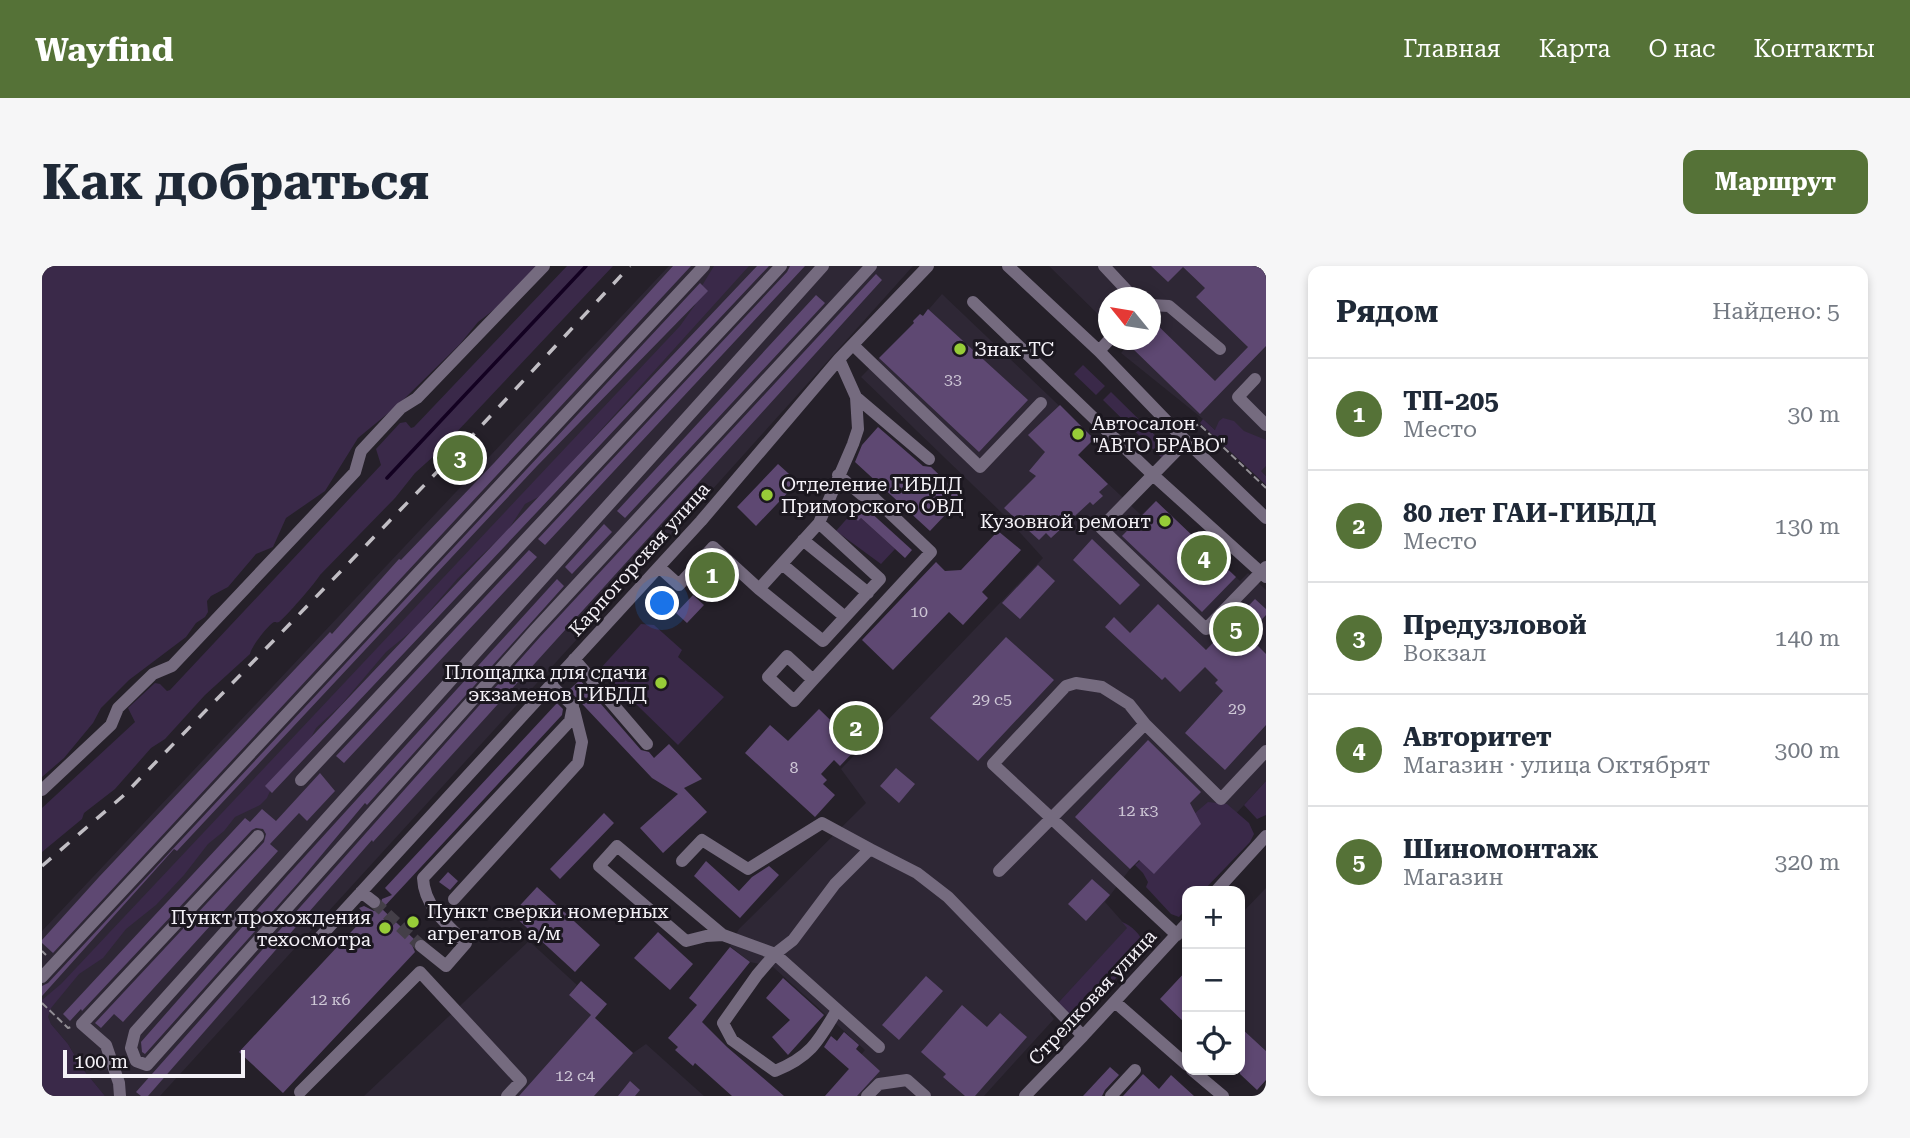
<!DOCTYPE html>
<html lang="ru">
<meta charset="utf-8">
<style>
:root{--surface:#fff;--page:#f6f6f7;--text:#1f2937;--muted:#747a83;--line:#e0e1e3;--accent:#557237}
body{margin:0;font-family:"Roboto Serif",serif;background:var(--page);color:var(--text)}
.controls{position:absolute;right:21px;bottom:21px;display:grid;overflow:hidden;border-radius:14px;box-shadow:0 4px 10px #0003}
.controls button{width:63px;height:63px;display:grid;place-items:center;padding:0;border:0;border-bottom:2px solid var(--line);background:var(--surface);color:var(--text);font:35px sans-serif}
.compass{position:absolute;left:1056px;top:21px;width:63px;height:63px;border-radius:50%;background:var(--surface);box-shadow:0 4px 10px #0003;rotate:300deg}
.scale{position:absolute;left:21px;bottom:18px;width:182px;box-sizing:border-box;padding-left:7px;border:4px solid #f4f1f7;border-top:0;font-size:19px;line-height:24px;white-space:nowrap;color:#f4f1f7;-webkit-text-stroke:5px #1b171f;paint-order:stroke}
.you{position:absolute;left:621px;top:338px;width:24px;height:24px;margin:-18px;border:5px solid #fff;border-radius:50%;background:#1a73e8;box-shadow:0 0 0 10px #1a73e833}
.badge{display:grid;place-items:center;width:46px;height:46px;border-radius:50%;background:var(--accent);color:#fff;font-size:23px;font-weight:700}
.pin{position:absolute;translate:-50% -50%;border:4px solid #fff;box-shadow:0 2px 7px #0006}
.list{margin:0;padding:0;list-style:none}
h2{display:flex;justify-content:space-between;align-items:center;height:91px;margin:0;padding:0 28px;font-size:30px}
h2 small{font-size:23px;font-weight:400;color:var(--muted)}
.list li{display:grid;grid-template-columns:46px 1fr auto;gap:21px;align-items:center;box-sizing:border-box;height:112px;padding:0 28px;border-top:2px solid var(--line)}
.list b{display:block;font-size:26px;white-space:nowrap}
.list p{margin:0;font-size:23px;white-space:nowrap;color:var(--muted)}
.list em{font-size:23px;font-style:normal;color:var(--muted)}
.icon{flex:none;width:38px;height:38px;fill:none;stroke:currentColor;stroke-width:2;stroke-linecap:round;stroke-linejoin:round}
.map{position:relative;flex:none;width:1224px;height:830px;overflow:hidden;border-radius:14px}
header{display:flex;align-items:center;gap:42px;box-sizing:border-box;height:98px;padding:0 35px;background:var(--accent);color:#fff}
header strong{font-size:33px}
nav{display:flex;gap:38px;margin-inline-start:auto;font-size:24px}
.intro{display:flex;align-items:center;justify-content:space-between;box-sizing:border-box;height:168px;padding:0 42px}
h1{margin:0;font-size:49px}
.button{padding:18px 32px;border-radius:14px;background:var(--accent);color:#fff;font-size:24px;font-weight:700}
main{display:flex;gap:42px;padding:0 42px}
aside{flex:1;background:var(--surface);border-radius:14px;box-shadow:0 4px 10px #0003}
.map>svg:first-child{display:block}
.built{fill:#2e2735}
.green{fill:#3a2949}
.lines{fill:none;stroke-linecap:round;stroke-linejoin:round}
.stream{stroke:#130121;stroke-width:3.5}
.building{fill:#5e4872}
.minor-tunnel{stroke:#443f48;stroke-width:12;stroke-dasharray:12 6;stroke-linecap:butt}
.path{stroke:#928e95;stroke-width:2;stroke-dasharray:7 3.5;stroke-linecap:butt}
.minor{stroke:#756b7f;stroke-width:12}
.rail{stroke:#c1bec4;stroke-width:3.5;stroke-dasharray:12 12;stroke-linecap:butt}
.poi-dot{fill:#97cc38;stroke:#1b171f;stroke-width:2.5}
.labels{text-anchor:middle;stroke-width:6;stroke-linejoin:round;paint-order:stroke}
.number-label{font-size:16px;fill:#cec7d6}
.poi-label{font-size:19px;fill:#f4f1f7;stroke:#1b171f;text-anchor:start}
.street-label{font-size:19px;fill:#f4f1f7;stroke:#1b171f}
</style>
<header>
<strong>Wayfind</strong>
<nav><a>Главная</a><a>Карта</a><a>О нас</a><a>Контакты</a></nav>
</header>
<div class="intro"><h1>Как добраться</h1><a class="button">Маршрут</a></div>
<main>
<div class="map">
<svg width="1224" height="830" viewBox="0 0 1224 830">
<rect width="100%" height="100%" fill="#252029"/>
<path class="built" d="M 627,0 L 871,0 L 599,303 L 118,830 L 63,830 L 40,802 L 26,778 L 9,758 L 0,743 L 0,665 Z
M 1007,0 L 1224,0 L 1224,210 L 1161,153 L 1079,87 L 1087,78 L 1082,74 L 1108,74 L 1108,32 L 1066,32 L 1066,58 Z
M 900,28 L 1052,173 L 1036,189 L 1099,249 L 1114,235 L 1198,315 L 1206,307 L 1224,324 L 1224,515 L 1179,564 L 1098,594 L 1088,603 L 1063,636 L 1086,662 L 1016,737 L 1008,748 L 1012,753 L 942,830 L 783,830 L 823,784 L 731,701 L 708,696 L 688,680 L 697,663 L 824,537 L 799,503 L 1001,292 L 961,248 L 819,111 L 872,57 L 871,55 L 878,48 L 881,50 Z
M 1224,622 L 1224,785 L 1198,761 L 1198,649 Z
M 487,675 L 535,719 L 527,729 L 591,787 L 604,778 L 662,830 L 322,830 Z"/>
<path class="green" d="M 0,0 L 495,0 L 458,39 L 436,56 L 418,78 L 356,139 L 316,172 L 283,225 L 244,252 L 231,281 L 214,288 L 186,321 L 169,330 L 165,335 L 166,346 L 163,351 L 154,357 L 144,371 L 87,414 L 59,442 L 51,457 L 22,492 L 0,511 Z
M 525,0 L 571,0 L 394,188 L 373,207 L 353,232 L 278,309 C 275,315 242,353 237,356 C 235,357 233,356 232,356 C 226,359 209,381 208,388 L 163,429 L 123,473 L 109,482 L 73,523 L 42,547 L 40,553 L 0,586 L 0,542 L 93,456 L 86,442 L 113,417 L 118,418 L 125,425 L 128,424 L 339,199 L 334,183 L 358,157 L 364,156 L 369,162 L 372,161 Z
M 672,0 L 707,0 L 500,229 L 483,238 L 466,264 L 416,312 L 372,363 L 344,386 L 299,439 L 274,462 L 265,479 L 229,523 L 225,532 L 218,539 L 193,551 L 182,565 L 166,578 L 142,609 L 114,639 L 84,663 L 61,692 L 37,708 L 9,742 L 6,751 L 9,758 L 26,778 L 40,802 L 63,830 L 0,830 L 0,734 L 19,718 L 638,60 L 653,39 L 658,23 Z
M 1041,99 L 1063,120 L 1054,129 L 1032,108 Z
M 1069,126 L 1126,182 L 1126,187 L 1121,193 L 1061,134 Z
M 1181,152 L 1192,155 L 1202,165 L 1224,174 L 1224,200 L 1219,205 L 1224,210 L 1224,219 L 1158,157 L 1161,153 L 1173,164 L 1177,155 Z
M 809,248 L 816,255 L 819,252 L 853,283 L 839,298 L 794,265 Z
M 599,358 L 612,359 L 640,384 L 636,391 L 682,431 L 636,479 L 558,403 Z
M 1224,515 L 1224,549 L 1215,553 L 1202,539 Z
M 1166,536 L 1185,538 L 1207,557 L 1212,568 L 1208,576 L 1161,625 L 1145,625 L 1145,642 L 1137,651 L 1129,648 L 1104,621 L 1106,616 L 1101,607 L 1093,599 Z
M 1080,656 C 1089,659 1100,669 1101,679 L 1044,749 L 1030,750 L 1016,737 L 1085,662 Z"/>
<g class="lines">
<path class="stream" d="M 345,212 L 544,0"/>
</g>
<path class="building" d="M 631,0 L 649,0 L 11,687 L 0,677 L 0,674 L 57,611 L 288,366 L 290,368 L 357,293 L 359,294 L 452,197 Z
M 715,0 L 727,0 L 230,527 L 223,520 Z
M 748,0 L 763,0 L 503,279 L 496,273 L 745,6 Z
M 1109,0 L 1224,0 L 1224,80 L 1158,148 L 1088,80 L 1094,74 L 1109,74 L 1109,53 L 1173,115 L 1206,81 L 1154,31 L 1163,22 L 1141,1 L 1126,16 Z
M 834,8 L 840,14 L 331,576 L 330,574 L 106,830 L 99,830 L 94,826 L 498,371 Z
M 658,17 L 666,25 L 495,200 L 135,585 L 132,583 L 0,730 L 0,720 L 6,717 Z
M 774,29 L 783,37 L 583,252 L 575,245 Z
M 886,43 L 986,134 L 937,186 L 837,92 L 872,57 L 871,55 L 878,48 L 881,50 Z
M 1018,139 L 1052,173 L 1036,189 L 1066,218 L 1057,226 L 1061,230 L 1051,239 L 1048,236 L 1009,272 L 1004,267 L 997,274 L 962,242 L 994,210 L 987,205 L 1003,186 L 986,169 Z
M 836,161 L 881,200 L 889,201 L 920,231 L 888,265 L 813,196 L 820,179 Z
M 736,198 L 756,216 L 714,260 L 695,241 Z
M 813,234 L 824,239 L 828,242 L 826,244 L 870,284 L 863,292 L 819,252 L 816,255 L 804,244 Z
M 1114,235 L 1194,311 L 1160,346 L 1080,270 Z
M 562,258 L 570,266 L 530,308 L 523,301 Z
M 956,265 L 979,284 L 940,326 L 946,332 L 921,359 L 907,346 L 851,404 L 820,374 L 894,296 L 903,305 L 919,304 Z
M 1050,273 L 1098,319 L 1078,339 L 1031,294 Z
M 487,284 L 495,291 L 302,497 L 294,490 Z
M 674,298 L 681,305 L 667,320 L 660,314 Z
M 996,299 L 1013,315 L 978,353 L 960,337 Z
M 515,313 L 522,320 L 325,539 L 323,537 L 257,616 L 103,788 L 100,786 L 99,776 L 245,610 Z
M 651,329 L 662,339 L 645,357 L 634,347 Z
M 1213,333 L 1224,343 L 1224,349 L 1205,369 L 1224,388 L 1224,459 L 1183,504 L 1143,467 L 1181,425 L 1173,417 L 1176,414 L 1163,401 L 1138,426 L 1123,411 L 1120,414 L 1063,361 L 1072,351 L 1088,367 L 1116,338 L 1164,384 Z
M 964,371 L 1012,414 L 936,495 L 888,452 Z
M 538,414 L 599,484 L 607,486 L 612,492 L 627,478 L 660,513 L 642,522 L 665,546 L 621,587 L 598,562 L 636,528 L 610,512 L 527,424 Z
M 515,437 L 521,443 L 520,449 L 340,643 L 373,674 L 370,679 L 373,686 L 241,827 L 197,786 L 324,650 L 317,642 L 322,640 L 332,645 L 338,642 L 340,633 L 350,629 L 343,622 Z
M 777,443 L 816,481 L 798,500 L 792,494 L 779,508 L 785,514 L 781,518 L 793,529 L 773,551 L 703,487 L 728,459 L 746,475 Z
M 1106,474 L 1159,526 L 1148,537 L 1159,558 L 1112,608 L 1097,594 L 1088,603 L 1033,551 Z
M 854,502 L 873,518 L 857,537 L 838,520 Z
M 278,507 L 293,525 L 265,555 L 257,547 L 228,578 L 236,585 L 81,756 L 72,748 L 59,762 L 53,757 L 222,576 L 224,568 L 221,563 L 214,562 L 210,564 L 40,745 L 39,743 L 28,755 L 21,748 L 203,552 L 208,556 L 220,543 L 234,555 Z
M 562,547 L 572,557 L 518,613 L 508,603 Z
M 664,595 L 697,625 L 710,611 L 727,600 L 737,609 L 698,652 L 652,610 Z
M 406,606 L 416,615 L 408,624 L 397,616 Z
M 1050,613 L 1068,629 L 1044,655 L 1026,638 Z
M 495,621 L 558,679 L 533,706 L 470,648 Z
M 616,666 L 651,698 L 628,724 L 592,692 Z
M 688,681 L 708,696 L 660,756 L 685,781 L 742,830 L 690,830 L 653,797 L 651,800 L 633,784 L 636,781 L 626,772 L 655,739 L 647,732 Z
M 1145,704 L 1145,759 L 1118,733 Z
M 884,710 L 901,725 L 857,774 L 840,759 Z
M 741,712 L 782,749 L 746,789 L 730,771 L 748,754 L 724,732 Z
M 539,715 L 565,738 L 553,752 L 591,787 L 552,830 L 477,830 L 549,749 L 527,729 Z
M 920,739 L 945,761 L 958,747 L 985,771 L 933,830 L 923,830 L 901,811 L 904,808 L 879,786 Z
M 1198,761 L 1224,785 L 1224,814 L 1215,824 L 1198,808 Z
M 802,766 L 817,779 L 814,783 L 838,805 L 815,830 L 783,830 L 807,803 L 782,781 L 789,770 L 795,775 Z
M 1068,801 L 1077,809 L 1063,824 L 1060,830 L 1041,830 Z
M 1101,808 L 1117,823 L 1129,809 L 1152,830 L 1081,830 Z
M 588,815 L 598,824 L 593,830 L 576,830 Z"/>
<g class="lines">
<path class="minor-tunnel" d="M 332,636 L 379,680"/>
<path class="path" d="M 1150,162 L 1157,158 L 1224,222
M 0,685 L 4,689
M 0,737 L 26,762 L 29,761"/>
<path class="minor" d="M 781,0 L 93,766 L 89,782 L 94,795 L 105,799 L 492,365 L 829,0
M 966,0 L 1057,85 L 1138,169 L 1224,252
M 1062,0 L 1092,32
M 931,36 L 1111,209 L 1224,311
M 1108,39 L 1127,40 L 1178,83
M 811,79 L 938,201 L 999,137
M 1057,85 L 1067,74
M 1213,113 L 1196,131 L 1224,159
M 814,131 L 887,193
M 1144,175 L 1059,262 L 1164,363 L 1224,301
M 761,274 L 826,327
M 740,298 L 803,351
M 617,301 L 637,319 L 671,281 L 717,323 L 781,375 L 838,313 L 777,257
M 717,323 L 777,257 L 811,178 L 816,163 L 814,131 L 797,93
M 532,393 L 605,478
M 771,414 L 745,390 L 726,411 L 752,435 L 771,414 L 889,286 L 831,231 L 820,229 L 796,209
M 259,514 L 739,0
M 0,524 L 69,459 L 76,442 L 111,408 L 130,400 L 313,206 L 319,185 L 359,142 L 375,132 L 502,0
M 640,595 L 660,574 L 706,603 L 780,557 L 828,583
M 957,605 L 1103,458
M 1174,625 L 1224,570
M 319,626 L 332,636
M 412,633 L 536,497 L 540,476 L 532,444
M 681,669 L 664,670 L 644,675 L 557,600 L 575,580 L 681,669 L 733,688 L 837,781
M 1135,669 L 951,498 L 1024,420 L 1034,417 L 1060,421 L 1087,438 L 1103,458 L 1179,533 L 1224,485
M 278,671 L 659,255 L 797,93 L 886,0
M 379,680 L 404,700 L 424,677 C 405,659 382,640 381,612 L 528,455 L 531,440 L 509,419
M 0,711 L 662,0
M 1073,736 L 1145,799
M 795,744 C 776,776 768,791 733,805 L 690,774 L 681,757 L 715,709 L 733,688 L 751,674 L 793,618 L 828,583 L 875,607 L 906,631 L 1041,770
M 1150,804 L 1181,830
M 258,826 L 378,706 L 479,815 L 465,830
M 78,830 L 77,817 L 64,779 L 40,758 L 216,570
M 825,830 L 837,818 L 865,814 L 883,830
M 983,830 L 1041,770 L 1145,657
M 1069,830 L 1093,804"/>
<path class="rail" d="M 0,600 L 81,530 L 428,172 L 588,0"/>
</g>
<g class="poi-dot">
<circle cx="918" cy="83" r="7"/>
<circle cx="1036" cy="168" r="7"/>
<circle cx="725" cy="229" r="7"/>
<circle cx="1123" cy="255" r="7"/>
<circle cx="619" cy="417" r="7"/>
<circle cx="371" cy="656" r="7"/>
<circle cx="343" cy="662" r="7"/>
</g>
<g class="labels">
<g class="number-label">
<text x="911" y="119">33</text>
<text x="877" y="351">10</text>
<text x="950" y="439">29 с5</text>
<text x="1195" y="448">29</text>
<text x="752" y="507">8</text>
<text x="1096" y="550">12 к3</text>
<text x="288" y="739">12 к6</text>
<text x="533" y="815">12 с4</text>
</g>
<g class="poi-label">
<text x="932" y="90">Знак-ТС</text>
<text x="1050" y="164">Автосалон<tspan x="1050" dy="22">"АВТО БРАВО"</tspan></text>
<text x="739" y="225">Отделение ГИБДД<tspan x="739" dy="22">Приморского ОВД</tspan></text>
<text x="1109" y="262" text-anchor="end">Кузовной ремонт</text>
<text x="605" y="413" text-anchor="end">Площадка для сдачи<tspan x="605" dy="22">экзаменов ГИБДД</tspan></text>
<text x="385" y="652">Пункт сверки номерных<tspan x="385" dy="22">агрегатов а/м</tspan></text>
<text x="329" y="658" text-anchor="end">Пункт прохождения<tspan x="329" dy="22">техосмотра</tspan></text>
</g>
<g class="street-label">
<text transform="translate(597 293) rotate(-48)" y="7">Карпогорская улица</text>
<text transform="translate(1050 731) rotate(-47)" y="7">Стрелковая улица</text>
</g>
</g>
</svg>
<div class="controls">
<button>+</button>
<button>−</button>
<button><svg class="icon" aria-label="locate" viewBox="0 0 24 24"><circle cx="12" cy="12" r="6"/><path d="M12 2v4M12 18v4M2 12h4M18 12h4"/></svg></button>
</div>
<svg class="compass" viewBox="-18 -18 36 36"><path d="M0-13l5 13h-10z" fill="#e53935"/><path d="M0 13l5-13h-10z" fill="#747a83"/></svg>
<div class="scale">100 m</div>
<div class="you"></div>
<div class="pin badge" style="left:670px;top:309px">1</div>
<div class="pin badge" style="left:814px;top:462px">2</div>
<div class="pin badge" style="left:418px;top:192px">3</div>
<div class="pin badge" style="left:1162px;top:292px">4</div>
<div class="pin badge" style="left:1194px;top:363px">5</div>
</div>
<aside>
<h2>Рядом<small>Найдено: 5</small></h2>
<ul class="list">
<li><span class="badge">1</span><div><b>ТП-205</b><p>Место</p></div><em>30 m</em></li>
<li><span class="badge">2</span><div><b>80 лет ГАИ-ГИБДД</b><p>Место</p></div><em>130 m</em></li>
<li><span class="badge">3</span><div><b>Предузловой</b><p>Вокзал</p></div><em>140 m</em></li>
<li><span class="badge">4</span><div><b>Авторитет</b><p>Магазин · улица Октябрят</p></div><em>300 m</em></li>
<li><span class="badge">5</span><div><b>Шиномонтаж</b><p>Магазин</p></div><em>320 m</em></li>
</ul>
</aside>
</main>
